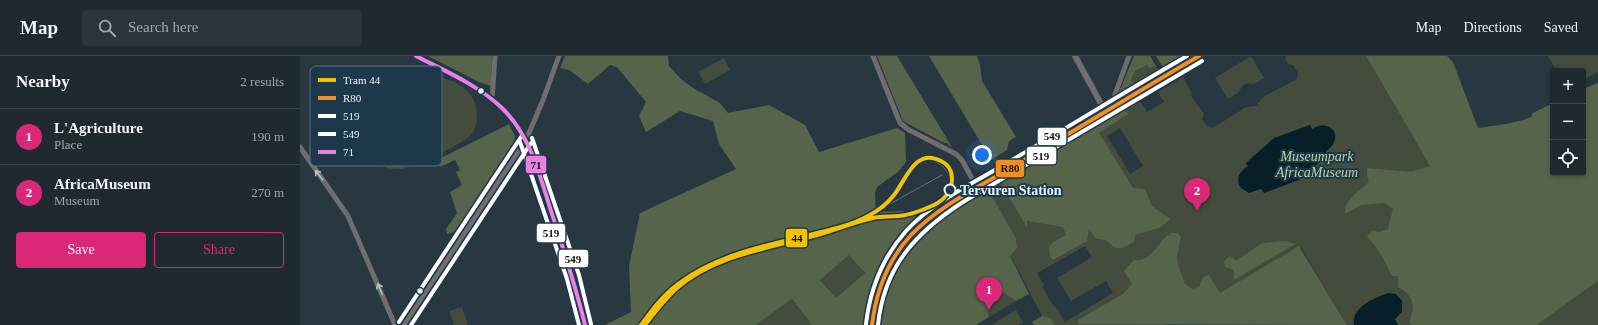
<!DOCTYPE html>
<meta charset="utf-8">
<style>
:root{--surface:#1e2930;--page:#2b353c;--text:#f1f3f6;--muted:#a1a6ab;--line:#3c454c;--accent:#db2777}
body{margin:0;font-family:"Times New Roman",serif;background:var(--page);color:var(--text)}
.controls{position:absolute;right:12px;top:12px;display:grid;overflow:hidden;border-radius:4px;box-shadow:0 2px 6px #0003}
.controls button{width:36px;height:36px;display:grid;place-items:center;padding:0;border:0;border-bottom:1px solid var(--line);background:var(--surface);color:var(--text);font:20px sans-serif}
.you{position:absolute;left:682px;top:99px;width:14px;height:14px;margin:-10px;border:3px solid #fff;border-radius:50%;background:#1a73e8;box-shadow:0 0 0 6px #1a73e833}
.badge{display:grid;place-items:center;width:26px;height:26px;border-radius:50%;background:var(--accent);color:#fff;font-size:13px;font-weight:700}
.pin{position:absolute;translate:-50% -33px;filter:drop-shadow(0 1px 2px #0008)}
.pin::after{content:'';position:absolute;top:21px;width:14px;height:12px;background:inherit;clip-path:polygon(0 0,100% 0,50% 100%)}
.list{margin:0;padding:0;list-style:none}
h2{display:flex;justify-content:space-between;align-items:center;height:52px;margin:0;padding:0 16px;font-size:17px}
h2 small{font-size:13px;font-weight:400;color:var(--muted)}
.list li{display:grid;grid-template-columns:26px 1fr auto;gap:12px;align-items:center;box-sizing:border-box;height:56px;padding:0 16px;border-top:1px solid var(--line)}
.list b{display:block;font-size:15px;white-space:nowrap}
.list p{margin:0;font-size:13px;white-space:nowrap;color:var(--muted)}
.list em{font-size:13px;font-style:normal;color:var(--muted)}
.actions{display:flex;gap:8px;padding:12px 16px}
.actions a{flex:1;padding:9px 0;border:1px solid var(--accent);border-radius:4px;text-align:center;font-size:14px;color:var(--accent)}
.actions .main{background:var(--accent);color:#fff}
.icon{flex:none;width:22px;height:22px;fill:none;stroke:currentColor;stroke-width:2;stroke-linecap:round;stroke-linejoin:round}
.map{position:relative;flex:none;width:1298px;height:269px;overflow:hidden}
header{display:flex;align-items:center;gap:24px;box-sizing:border-box;height:56px;padding:0 20px;background:var(--surface);border-bottom:1px solid var(--line)}
header strong{font-size:19px}
nav{display:flex;gap:22px;margin-inline-start:auto;font-size:14px}
.search{width:280px;height:36px;background:var(--page);display:flex;align-items:center;gap:10px;box-sizing:border-box;padding:0 14px;border-radius:4px;color:var(--muted);font-size:15px}
main{display:flex}
aside{flex:1;background:var(--surface)}
.map>svg:first-child{display:block}
.green{fill:#444d3d;fill-rule:evenodd}
.forest{fill:#57644c;fill-rule:evenodd}
.water{fill:#061f29}
.lines{fill:none;stroke-linecap:round;stroke-linejoin:round}
.minor{stroke:#6f6d6d;stroke-width:5}
.tertiary{stroke:#6f6d6d;stroke-width:6}
.primary{stroke:#6d6e70;stroke-width:8}
.tram{stroke:#6e7175;stroke-width:1}
.bus-1-casing{stroke:#1e384b;stroke-width:7}
.bus-2-casing{stroke:#1e384b;stroke-width:7}
.bus-3-casing{stroke:#1e384b;stroke-width:7}
.bus-4-casing{stroke:#1e384b;stroke-width:7}
.bus-1{stroke:#f38e20;stroke-width:4}
.bus-2{stroke:#fff;stroke-width:4}
.bus-3{stroke:#fff;stroke-width:4}
.bus-4{stroke:#ea80e6;stroke-width:4}
.tram-1-casing{stroke:#1e384b;stroke-width:7}
.tram-1{stroke:#f3c300;stroke-width:4}
.oneway{stroke:#b7bdc3}
.bus-dot{fill:#e7f3fd;stroke:#1e384b;stroke-width:1.5}
.stop-dot{fill:#1e384b;stroke:#e7f3fd;stroke-width:2}
.labels{text-anchor:middle;stroke-width:4;stroke-linejoin:round;paint-order:stroke}
.park-label{font-size:14px;font-style:italic;fill:#b9d29c;stroke:#1e384b}
.stop-label{font-size:14px;font-weight:bold;fill:#e7f3fd;stroke:#1e384b;text-anchor:start}
.key{fill:#1e384b;stroke:#5a7080;stroke-width:1}
.key-label{font-size:11px;fill:#e7f3fd}
.line-badge{stroke:#1e384b;stroke-width:1.5}
.pale-badge-label{font-size:11px;text-anchor:middle;font-weight:bold;fill:#111}
</style>
<header>
<strong>Map</strong>
<div class="search"><svg class="icon" aria-label="search" viewBox="0 0 24 24"><circle cx="10" cy="10" r="6"/><path d="M15 15l6 6"/></svg>Search here</div>
<nav><a>Map</a><a>Directions</a><a>Saved</a></nav>
</header>
<main>
<aside>
<h2>Nearby<small>2 results</small></h2>
<ul class="list">
<li><span class="badge">1</span><div><b>L'Agriculture</b><p>Place</p></div><em>190 m</em></li>
<li><span class="badge">2</span><div><b>AfricaMuseum</b><p>Museum</p></div><em>270 m</em></li>
</ul>
<div class="actions"><a class="main">Save</a><a>Share</a></div>
</aside>
<div class="map">
<svg width="1298" height="269" viewBox="0 0 1298 269">
<rect width="100%" height="100%" fill="#283740"/>
<path class="green" d="M 951,0 L 964,22 L 954,28 L 948,27 L 943,29 L 938,37 L 928,43 L 915,22 Z
M 986,0 L 1066,0 L 1130,110 L 1105,235 C 1114,245 1115,253 1109,265 L 1112,269 L 1047,269 L 1001,191 L 865,269 L 755,269 L 751,262 L 742,260 L 710,199 C 716,196 718,188 716,182 L 688,133 L 824,51 L 841,46 L 847,56 L 864,46 L 858,36 L 883,21 L 892,38 L 891,40 L 904,58 L 902,63 L 907,70 L 913,72 L 946,51 L 956,50 L 963,41 L 997,23 L 998,17 L 993,9 L 988,8 L 985,3 ZM 820,72 L 843,110 L 830,118 L 807,80 ZM 785,190 L 792,201 L 757,222 L 771,245 L 806,225 L 813,237 L 765,266 L 758,254 L 752,248 L 742,230 L 744,229 L 737,217 Z
M 1248,0 L 1298,0 L 1298,16 L 1283,24 L 1283,15 L 1257,15 Z
M 424,2 L 430,14 L 405,28 L 398,16 Z
M 847,9 L 849,12 L 856,10 L 860,16 L 838,30 L 831,24 C 834,15 838,12 847,9 Z
M 141,20 C 144,24 147,23 152,25 C 162,28 171,37 175,47 C 178,58 178,70 171,79 C 164,87 111,113 100,113 C 74,115 56,92 66,68 L 54,73 L 49,63 Z
M 550,198 L 565,217 L 536,242 L 520,224 Z
M 1298,225 L 1298,269 L 1237,269 Z
M 701,237 L 709,239 L 716,245 L 689,261 C 684,250 688,240 701,237 Z
M 492,243 L 512,269 L 456,269 Z
M 162,251 L 168,269 L 154,269 L 149,255 Z
M 716,254 L 723,266 L 718,269 L 691,269 Z"/>
<path class="forest" d="M 128,0 L 192,0 L 191,30 L 181,27 Z
M 265,0 L 368,0 L 369,10 L 381,23 L 393,32 L 420,47 L 428,57 L 469,49 L 505,69 L 519,96 L 597,72 L 605,77 L 606,106 L 598,116 L 577,131 L 575,137 L 576,156 L 603,155 L 621,161 C 592,189 567,228 565,269 L 512,269 L 492,243 L 456,269 L 305,269 L 331,256 L 329,210 L 340,157 L 436,113 L 419,88 L 413,65 L 380,55 L 346,76 L 339,60 L 346,46 L 317,11 L 310,9 L 288,28 L 269,14 L 260,12 ZM 549,199 L 565,217 L 536,242 L 520,224 Z
M 577,0 L 597,0 L 652,91 L 648,89 L 648,87 L 644,87 L 603,65 Z
M 629,0 L 677,0 L 680,8 L 682,25 L 716,81 L 709,85 L 707,94 L 691,104 Z
M 834,0 L 850,0 L 856,10 L 849,12 L 847,9 L 835,15 L 831,24 L 838,30 L 821,38 L 819,36 Z
M 856,0 L 888,0 L 864,13 Z
M 1066,0 L 1147,0 L 1153,6 L 1178,72 C 1196,69 1214,68 1231,61 L 1233,57 L 1253,47 L 1253,117 L 1283,117 L 1283,33 L 1298,27 L 1298,225 L 1237,269 L 1112,269 L 1109,265 C 1116,250 1113,239 1098,231 L 1098,220 L 1092,220 L 1081,198 L 1067,180 L 1072,175 L 1079,176 L 1088,173 L 1093,153 L 1085,147 L 1061,149 L 1045,158 C 1044,144 1059,135 1069,126 L 1067,119 L 1067,112 L 1111,116 L 1130,110 Z
M 824,51 L 828,58 L 799,77 L 833,132 L 845,133 L 852,150 L 870,163 L 861,171 L 835,179 L 834,186 C 808,202 817,182 796,183 L 789,173 L 787,185 L 753,204 L 750,200 L 749,191 L 753,186 L 766,179 L 763,171 L 727,165 L 727,171 L 702,130 L 705,122 Z
M 209,68 L 215,80 L 214,92 L 158,175 L 147,178 L 146,173 L 157,157 L 150,136 L 162,129 L 156,116 L 160,114 L 155,104 L 140,111 L 137,104 Z
M 688,133 L 716,182 L 717,192 L 710,200 L 729,238 L 716,245 L 706,238 C 691,234 684,248 689,261 L 676,269 L 578,269 C 583,192 630,169 688,133 Z
M 871,177 L 878,177 L 881,181 L 877,200 L 878,209 L 885,228 L 892,233 L 899,231 L 903,221 L 909,219 L 920,237 L 999,190 L 1047,269 L 779,268 L 778,264 L 823,238 L 832,228 L 824,215 L 834,204 C 852,207 859,183 871,177 Z
M 986,185 L 995,188 L 934,224 L 934,216 L 932,213 L 925,211 L 924,205 L 930,200 L 936,205 L 962,187 Z
M 742,260 L 751,262 L 755,269 L 734,269 L 732,266 Z"/>
<path class="water" d="M 1010,69 L 1012,73 C 1032,61 1045,83 1026,95 L 1028,99 L 999,124 L 964,137 L 961,133 L 949,137 L 941,132 C 935,123 939,116 948,110 L 946,107 L 974,82 Z
M 1088,237 L 1096,238 L 1102,245 L 1102,256 L 1095,263 L 1098,269 L 1054,269 C 1050,252 1076,241 1088,237 Z"/>
<g class="lines">
<path class="minor" d="M 573,0 L 600,67 L 609,74 L 656,98 L 662,104 L 677,132
M 814,41 L 829,0
M 192,44 L 195,0
M 0,91 L 48,160 L 95,269
M 104,269 L 226,84 L 243,44 L 259,0"/>
<path class="tertiary" d="M 116,0 C 145,15 177,29 202,52 C 231,79 240,121 252,158 C 264,195 276,231 285,269
M 775,0 L 805,55"/>
<path class="primary" d="M 572,269 C 574,236 589,203 611,179 C 639,149 679,131 714,110 C 776,73 837,36 899,0"/>
<path class="tram" d="M 572,158 L 642,119
M 589,160 C 606,158 642,149 649,132 C 655,115 634,98 619,107 C 611,111 607,121 601,128"/>
<defs>
<path id="bus-1" d="M 572,269 C 576,236 588,204 611,179 C 640,149 679,131 714,110 C 776,74 837,36 899,0"/>
<path id="bus-2" d="M 220,86 L 267,223 L 279,269
M 111,269 L 231,87
M 578,269 C 584,211 615,177 663,146 L 902,5"/>
<path id="bus-3" d="M 232,82 L 279,219 L 291,268
M 99,266 L 221,81
M 566,268 C 570,234 583,201 606,175 C 635,144 676,126 712,104 C 770,70 828,34 887,0"/>
<path id="bus-4" d="M 116,0 C 145,15 178,29 202,52 C 231,80 240,121 252,158 C 264,195 276,231 285,269"/>
</defs>
<use href="#bus-1" class="bus-1-casing"/>
<use href="#bus-2" class="bus-2-casing"/>
<use href="#bus-3" class="bus-3-casing"/>
<use href="#bus-4" class="bus-4-casing"/>
<use href="#bus-1" class="bus-1"/>
<use href="#bus-2" class="bus-2"/>
<use href="#bus-3" class="bus-3"/>
<use href="#bus-4" class="bus-4"/>
<defs>
<path id="tram-1" d="M 341,269 C 352,254 363,239 378,228 C 414,201 458,191 501,181 C 524,175 548,171 568,160 C 578,155 587,148 594,139 C 606,124 615,91 641,105 C 648,108 652,115 652,123 C 652,135 644,144 634,149 C 623,154 611,159 599,160 C 590,161 582,160 573,162 C 554,166 536,174 517,179 C 470,192 414,199 376,233 C 364,244 355,256 345,269"/>
</defs>
<use href="#tram-1" class="tram-1-casing"/>
<use href="#tram-1" class="tram-1"/>
</g>
<defs><path id="oneway-shaft" d="M-6 0H5M1.5-3L5.5 0L1.5 3" fill="none" stroke-width="1.6" stroke-linecap="round" stroke-linejoin="round"/></defs>
<g class="oneway">
<use href="#oneway-shaft" transform="translate(19 119) rotate(-128)"/>
<use href="#oneway-shaft" transform="translate(80 233) rotate(-113)"/>
</g>
<g class="bus-dot">
<circle cx="181" cy="35" r="3.5"/>
<circle cx="120" cy="235" r="3.5"/>
</g>
<circle class="stop-dot" cx="650" cy="134" r="5.5"/>
<g class="labels">
<g class="park-label">
<text x="1017" y="105">Museumpark<tspan x="1017" dy="16">AfricaMuseum</tspan></text>
</g>
<g class="stop-label">
<text x="660" y="139">Tervuren Station</text>
</g>
</g>
<rect x="10" y="10" width="132" height="100" rx="6" class="key"/>
<rect x="18" y="22" width="18" height="4" fill="#f3c300"/>
<rect x="18" y="40" width="18" height="4" fill="#f38e20"/>
<rect x="18" y="58" width="18" height="4" fill="#fff"/>
<rect x="18" y="76" width="18" height="4" fill="#fff"/>
<rect x="18" y="94" width="18" height="4" fill="#ea80e6"/>
<g class="key-label">
<text x="43" y="28">Tram 44</text>
<text x="43" y="46">R80</text>
<text x="43" y="64">519</text>
<text x="43" y="82">549</text>
<text x="43" y="100">71</text>
</g>
<g class="line-badge">
<rect x="737" y="71" width="30" height="19" rx="4" fill="#fff"/>
<rect x="726" y="90" width="31" height="19" rx="4" fill="#fff"/>
<rect x="225" y="99" width="22" height="19" rx="4" fill="#ea80e6"/>
<rect x="695" y="103" width="30" height="19" rx="4" fill="#f38e20"/>
<rect x="236" y="167" width="30" height="20" rx="4" fill="#fff"/>
<rect x="485" y="172" width="23" height="20" rx="4" fill="#f3c300"/>
<rect x="258" y="193" width="31" height="19" rx="4" fill="#fff"/>
</g>
<g class="pale-badge-label">
<text x="752" y="84">549</text>
<text x="741" y="104">519</text>
<text x="236" y="113">71</text>
<text x="710" y="116">R80</text>
<text x="251" y="181">519</text>
<text x="497" y="186">44</text>
<text x="273" y="207">549</text>
</g>
</svg>
<div class="controls">
<button>+</button>
<button>−</button>
<button><svg class="icon" aria-label="locate" viewBox="0 0 24 24"><circle cx="12" cy="12" r="6"/><path d="M12 2v4M12 18v4M2 12h4M18 12h4"/></svg></button>
</div>
<div class="you"></div>
<div class="pin badge" style="left:689px;top:254px">1</div>
<div class="pin badge" style="left:897px;top:155px">2</div>
</div>
</main>
